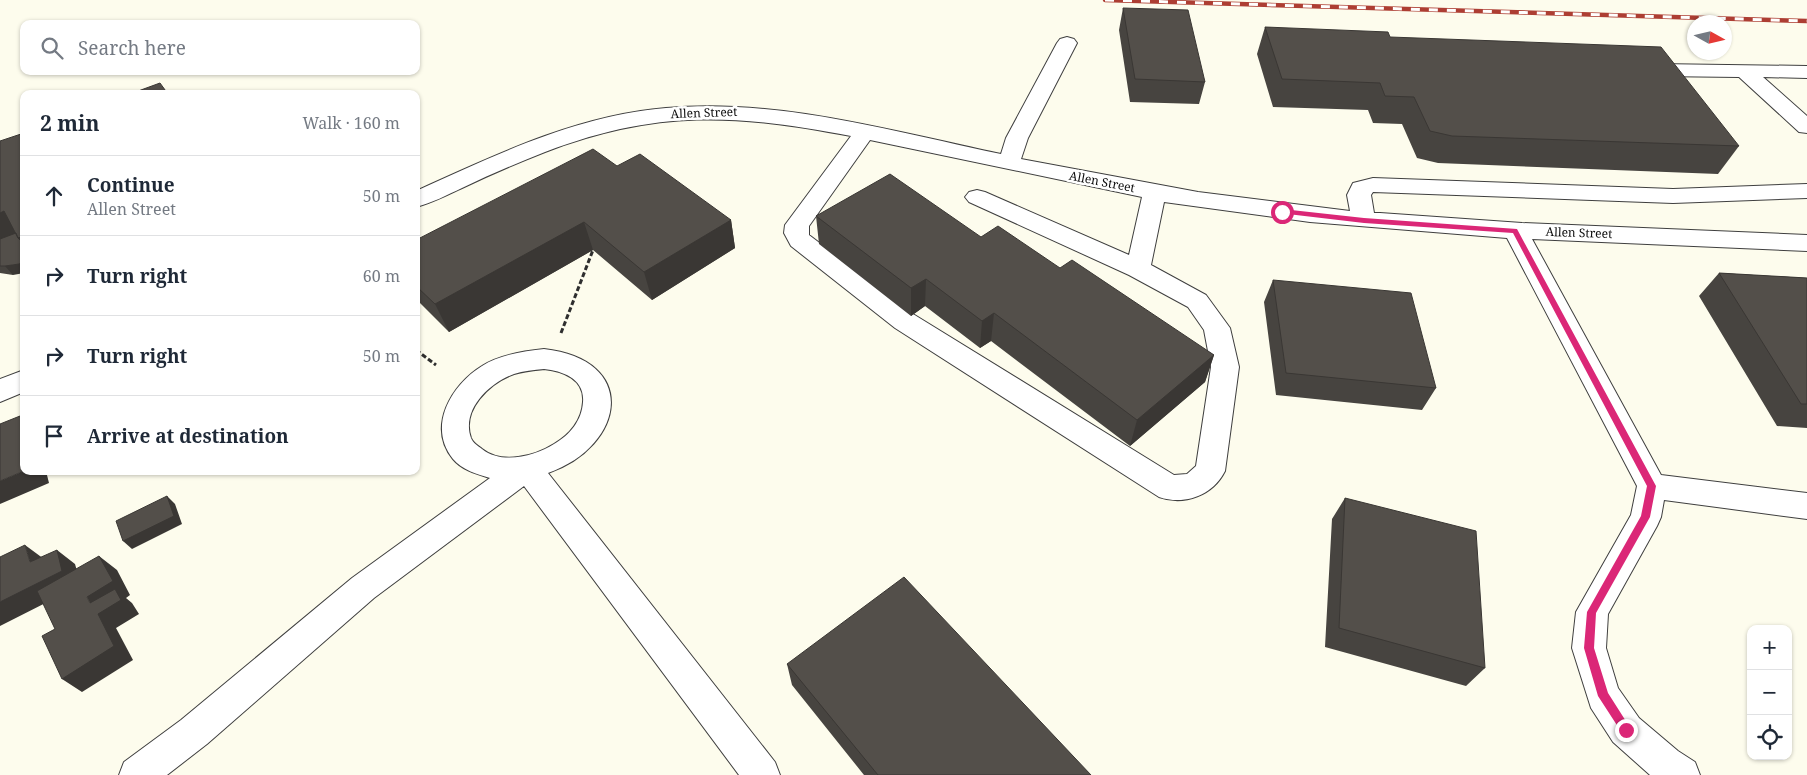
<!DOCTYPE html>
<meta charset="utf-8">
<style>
:root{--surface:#fff;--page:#f6f6f7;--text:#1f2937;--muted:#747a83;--line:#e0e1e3}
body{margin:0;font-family:"Noto Serif",serif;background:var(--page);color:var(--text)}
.controls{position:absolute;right:15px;bottom:15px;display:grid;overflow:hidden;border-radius:10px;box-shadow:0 1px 4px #0004}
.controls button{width:45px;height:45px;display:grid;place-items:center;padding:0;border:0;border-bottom:1px solid var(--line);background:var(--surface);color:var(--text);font:25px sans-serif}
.compass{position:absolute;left:1687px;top:15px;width:45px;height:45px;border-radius:50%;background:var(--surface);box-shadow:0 1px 4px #0004;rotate:98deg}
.stop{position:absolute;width:15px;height:15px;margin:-11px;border:4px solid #db2777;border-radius:50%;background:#fff}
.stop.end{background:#db2777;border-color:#fff;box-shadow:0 1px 5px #0008}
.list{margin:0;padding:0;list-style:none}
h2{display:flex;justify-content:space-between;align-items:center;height:65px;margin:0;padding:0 20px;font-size:21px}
h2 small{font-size:16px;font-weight:400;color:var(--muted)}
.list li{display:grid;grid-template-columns:32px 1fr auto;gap:15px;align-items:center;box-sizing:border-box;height:80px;padding:0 20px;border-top:1px solid var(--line)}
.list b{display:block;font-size:19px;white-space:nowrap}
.list p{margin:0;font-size:16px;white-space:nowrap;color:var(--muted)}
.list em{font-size:16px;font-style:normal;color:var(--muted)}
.icon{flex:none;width:28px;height:28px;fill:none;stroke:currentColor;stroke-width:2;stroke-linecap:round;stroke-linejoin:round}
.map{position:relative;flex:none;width:1807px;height:775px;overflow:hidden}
.search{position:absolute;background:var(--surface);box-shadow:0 1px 4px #0004;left:20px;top:20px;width:400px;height:55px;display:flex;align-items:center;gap:12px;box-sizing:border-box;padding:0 18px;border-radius:10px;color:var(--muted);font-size:19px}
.panel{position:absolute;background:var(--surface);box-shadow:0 1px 4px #0004;left:20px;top:90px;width:400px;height:385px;border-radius:10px}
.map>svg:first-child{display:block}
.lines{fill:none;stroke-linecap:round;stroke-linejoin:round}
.minor-casing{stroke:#3f3f3f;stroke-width:2}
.path{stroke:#2e2e2e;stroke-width:3;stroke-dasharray:5 2.5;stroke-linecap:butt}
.minor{fill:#fff;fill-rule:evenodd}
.rail-casing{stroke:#ad3e33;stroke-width:4.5}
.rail{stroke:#fff;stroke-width:3;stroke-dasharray:9;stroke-linecap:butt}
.wall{fill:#474440}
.shaded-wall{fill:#3a3734}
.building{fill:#534f4a;stroke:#3a3734}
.route{fill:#db2777}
.labels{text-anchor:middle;stroke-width:5;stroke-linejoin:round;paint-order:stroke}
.street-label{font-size:12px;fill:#0c0c0c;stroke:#fff}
</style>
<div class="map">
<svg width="1807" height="775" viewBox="0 0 1807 775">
<rect width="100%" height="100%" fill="#fdfced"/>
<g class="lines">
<defs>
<path id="minor" d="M 1067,37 L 1074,39 L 1077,43 L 1028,138 L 1021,159 L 1198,192 L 1350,211 L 1347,195 L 1353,183 L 1373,178 L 1673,189 L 1807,184 L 1807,198 L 1673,203 L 1373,192 L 1371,195 L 1374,213 L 1380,213 L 1522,223 L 1807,235 L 1807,251 L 1532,239 L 1661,475 L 1807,493 L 1807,519 L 1664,500 L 1661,517 L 1657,526 L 1608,614 L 1606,648 L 1618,688 L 1639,718 L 1678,751 L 1695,762 L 1700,775 L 1650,775 L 1613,742 L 1591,708 L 1572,648 L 1576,612 L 1631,515 L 1637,486 L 1507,238 L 1310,222 L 1164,202 L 1151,265 L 1206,295 L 1230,328 L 1239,367 L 1225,471 C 1213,495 1185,506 1159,497 L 895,328 L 791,246 L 784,233 L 785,225 L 851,136 C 736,114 657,109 545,152 C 517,163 489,175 462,188 C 447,195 432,203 416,207 L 416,191 C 495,155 578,115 666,108 C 778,98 892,131 1001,154 L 1006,138 L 1057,43 L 1060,39 ZM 870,140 L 1142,197 L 1129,255 L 985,192 L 977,190 L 969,192 L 965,197 L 969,202 L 1129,275 L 1188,307 L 1204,330 L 1211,367 L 1196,466 L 1187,474 L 1174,475 L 913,314 L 809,235 L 809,226 Z
M 1657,64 L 1807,66 L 1807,78 L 1763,77 L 1807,116 L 1807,133 L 1799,132 L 1739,77 L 1657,76 L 1650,74 L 1647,70 L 1650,66 Z
M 544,349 C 640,360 625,446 548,473 L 775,762 L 780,775 L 739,775 L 524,486 L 374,598 L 207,744 L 167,775 L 119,775 L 124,762 L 181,720 L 352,578 L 490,478 C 477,474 462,470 453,459 C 427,427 451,385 482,366 C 499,355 524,351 544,349 ZM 544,369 C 563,371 585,379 583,402 C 582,420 570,435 554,444 C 535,456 502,465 482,449 C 478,446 473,443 471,438 C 461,410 489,383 514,374 C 523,371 534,370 544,369 Z
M 24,370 L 24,392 L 0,402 L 0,379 Z"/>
</defs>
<use href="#minor" class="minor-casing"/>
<path class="path" d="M 561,333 L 593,250
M 416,350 L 436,365"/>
<use href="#minor" class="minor"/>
<defs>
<path id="rail" d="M 1105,0 L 1807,21"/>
</defs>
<use href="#rail" class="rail-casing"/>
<use href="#rail" class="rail"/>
</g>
<path class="wall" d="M 1123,8 L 1205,82 L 1199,104 L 1130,102 L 1119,30 Z
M 1265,27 L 1390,37 L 1739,146 L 1718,174 L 1438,163 L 1417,158 L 1402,124 L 1373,123 L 1368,110 L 1273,107 L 1257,54 Z
M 0,141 L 13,275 L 0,273 Z
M 617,166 L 731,220 L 735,248 L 652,300 L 593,250 L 449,332 L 416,299 L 416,240 Z
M 816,216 L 1060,268 L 1214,355 L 1205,382 L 1130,446 L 991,341 L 980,348 L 925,306 L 911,316 L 819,244 Z
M 1719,273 L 1807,278 L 1807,428 L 1777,426 L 1699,296 Z
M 1273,280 L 1436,388 L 1422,410 L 1276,395 L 1264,302 Z
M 1345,498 L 1485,668 L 1466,686 L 1325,647 L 1332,519 Z
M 787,664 L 1091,775 L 864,775 L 792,685 Z"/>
<path class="shaded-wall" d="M 4,211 L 24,233 L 24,244 L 0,251 L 0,213 Z
M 731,220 L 735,248 L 652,300 L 644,272 Z
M 584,222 L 593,250 L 449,332 L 435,304 Z
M 24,262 L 24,273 L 13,275 L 5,266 Z
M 926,279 L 925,306 L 911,316 L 911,288 Z
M 994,313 L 991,341 L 980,348 L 982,321 Z
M 1214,355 L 1205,382 L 1130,446 L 1137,420 Z
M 20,416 L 24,419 L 24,434 Z
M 24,471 L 46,471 L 49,483 L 0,504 L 0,481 Z
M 167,496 L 175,504 L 182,524 L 132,549 L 123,541 Z
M 25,545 L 44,559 L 30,562 Z
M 57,550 L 75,564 L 81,585 L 0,626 L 0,602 Z
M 99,556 L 117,570 L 130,595 L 126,598 L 132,603 L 139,614 L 116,628 L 133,660 L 82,692 L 62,679 L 90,603 L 87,597 Z"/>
<path class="building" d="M 1123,8 L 1188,10 L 1205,82 L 1135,79 Z
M 1265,27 L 1388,32 L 1390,37 L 1661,47 L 1739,146 L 1452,136 L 1430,131 L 1414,97 L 1385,96 L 1380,83 L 1282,79 Z
M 160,83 L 168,94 L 130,94 Z
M 24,133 L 24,236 L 18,238 L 4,211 L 0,213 L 0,141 Z
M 593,149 L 617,166 L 640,154 L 731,220 L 644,272 L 584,222 L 435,304 L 416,286 L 416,240 Z
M 890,174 L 981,237 L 998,226 L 1060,268 L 1072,260 L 1214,355 L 1137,420 L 994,313 L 982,321 L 926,279 L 911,288 L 816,216 Z
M 16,233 L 18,238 L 24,244 L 24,262 L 19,264 L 5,266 L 0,266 L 0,239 Z
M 1719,273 L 1807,278 L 1807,404 L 1801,404 Z
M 1273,280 L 1411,293 L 1436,388 L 1286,373 Z
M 20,416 L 24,434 L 24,471 L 0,481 L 0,424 Z
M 167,496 L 174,516 L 123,541 L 116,521 Z
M 1345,498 L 1476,531 L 1485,668 L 1339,628 Z
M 25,545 L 30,562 L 57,550 L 62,571 L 0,602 L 0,557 Z
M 99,556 L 113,581 L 87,597 L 90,603 L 115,589 L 121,600 L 98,614 L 114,646 L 62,679 L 42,636 L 55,629 L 37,591 Z
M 904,577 L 1091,775 L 878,775 L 787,664 Z"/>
<path class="route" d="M 1282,209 L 1364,218 L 1517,229 L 1656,486 L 1650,517 L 1596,613 L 1594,648 L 1608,693 L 1629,726 L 1631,730 L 1629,733 L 1626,735 L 1622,733 L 1598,696 L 1584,648 L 1587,612 L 1641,516 L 1647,486 L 1513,233 L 1364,223 L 1279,213 L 1279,210 Z"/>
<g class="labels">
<g class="street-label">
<text transform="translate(704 113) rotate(-2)" y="4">Allen Street</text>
<text transform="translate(1102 182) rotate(11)" y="4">Allen Street</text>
<text transform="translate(1579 233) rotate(2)" y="4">Allen Street</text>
</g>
</g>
</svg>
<div class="controls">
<button>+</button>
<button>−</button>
<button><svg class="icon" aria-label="locate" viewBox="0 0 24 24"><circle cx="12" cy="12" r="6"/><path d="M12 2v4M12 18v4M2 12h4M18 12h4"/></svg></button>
</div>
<svg class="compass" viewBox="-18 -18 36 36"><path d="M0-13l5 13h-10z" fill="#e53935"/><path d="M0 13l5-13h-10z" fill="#747a83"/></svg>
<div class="stop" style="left:1282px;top:212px"></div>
<div class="stop end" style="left:1626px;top:730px"></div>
<div class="search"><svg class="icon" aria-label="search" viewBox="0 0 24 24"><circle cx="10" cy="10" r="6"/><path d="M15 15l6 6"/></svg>Search here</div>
<section class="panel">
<h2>2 min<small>Walk · 160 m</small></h2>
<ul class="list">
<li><svg class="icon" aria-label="ahead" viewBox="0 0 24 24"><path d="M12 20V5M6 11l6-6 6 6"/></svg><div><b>Continue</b><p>Allen Street</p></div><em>50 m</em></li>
<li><svg class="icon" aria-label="right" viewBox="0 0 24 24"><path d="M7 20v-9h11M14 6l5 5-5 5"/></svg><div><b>Turn right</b></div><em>60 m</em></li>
<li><svg class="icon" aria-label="right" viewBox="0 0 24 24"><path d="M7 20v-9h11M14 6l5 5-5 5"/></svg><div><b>Turn right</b></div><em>50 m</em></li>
<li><svg class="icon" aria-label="arrive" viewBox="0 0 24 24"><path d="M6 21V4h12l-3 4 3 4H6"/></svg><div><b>Arrive at destination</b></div></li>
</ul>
</section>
</div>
